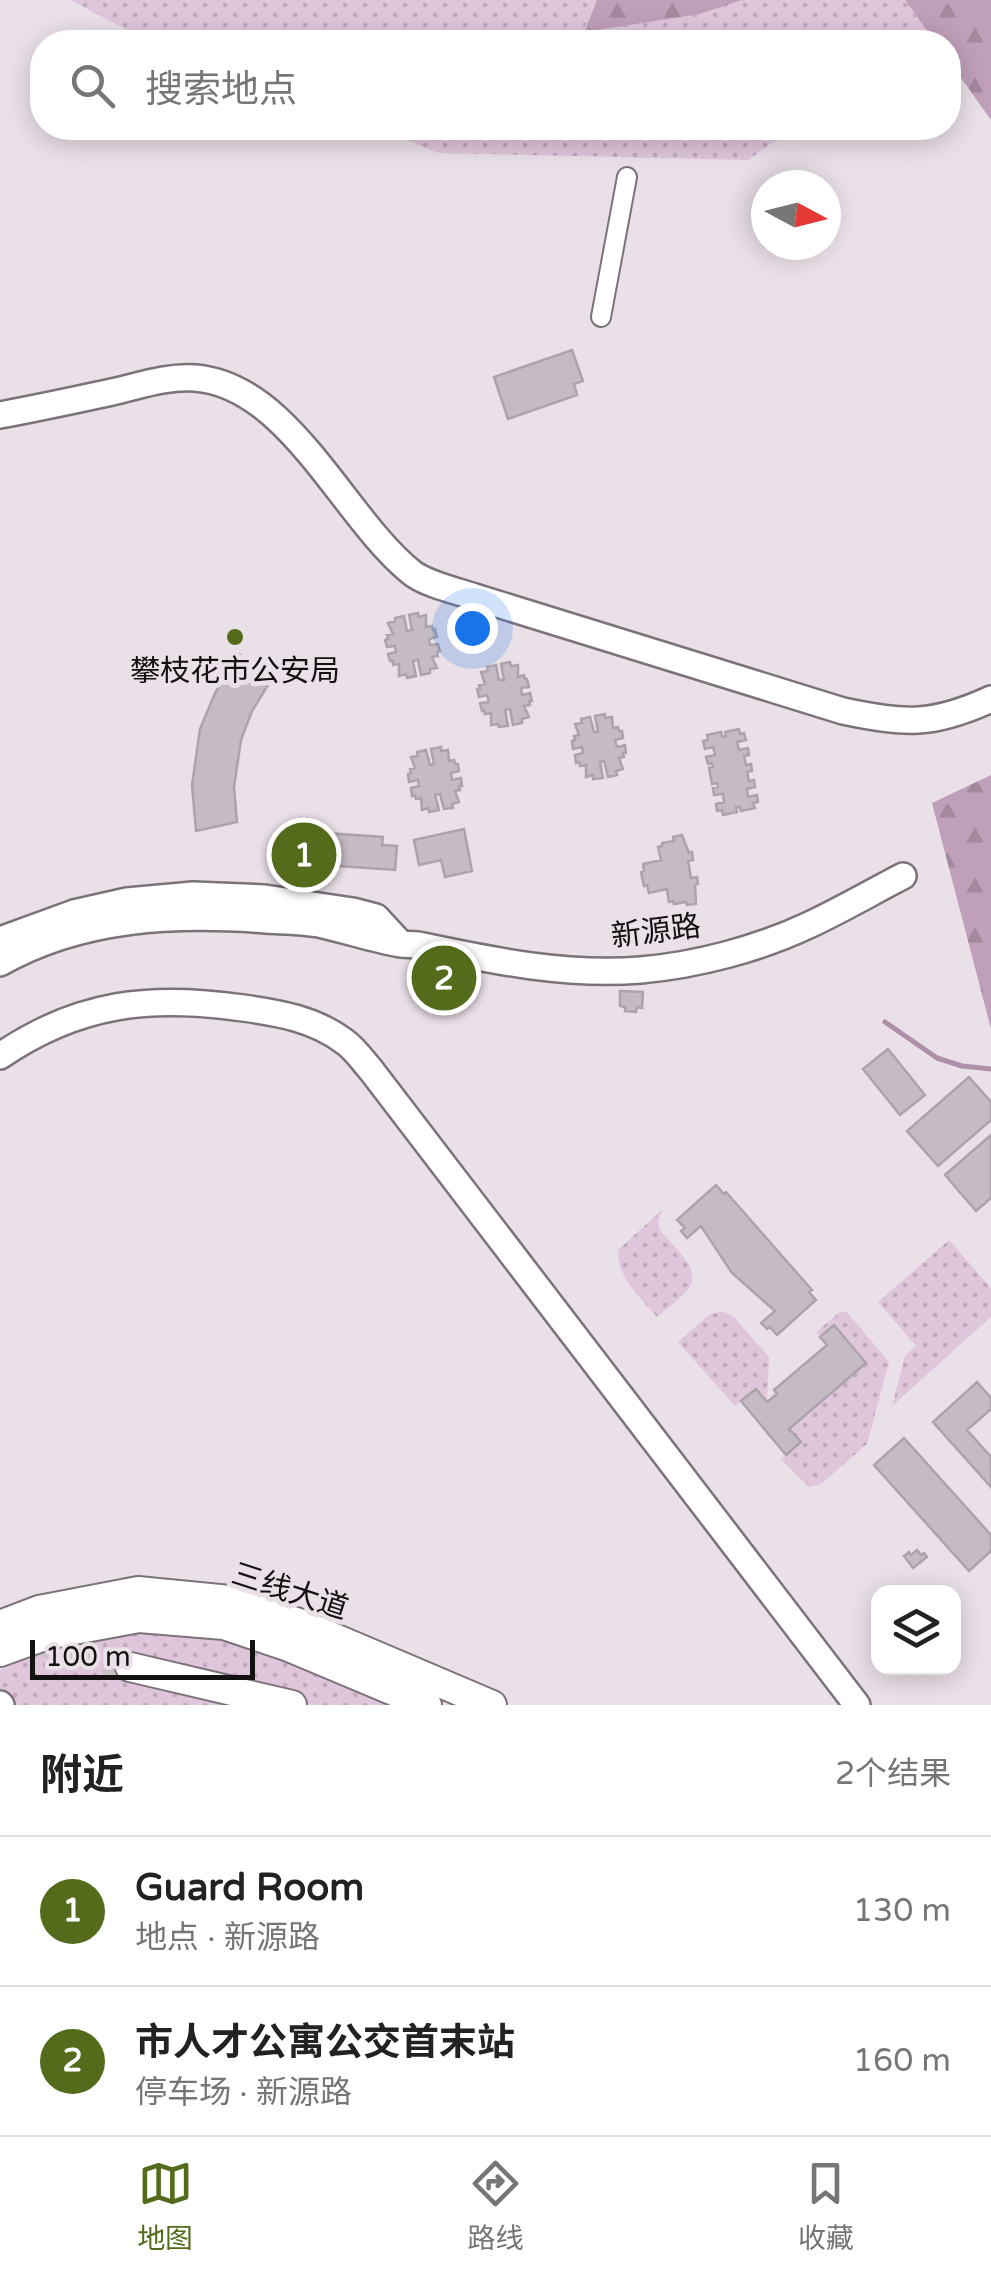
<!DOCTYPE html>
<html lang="zh">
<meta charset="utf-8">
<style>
:root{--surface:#fff;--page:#f2f2f2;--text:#222;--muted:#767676;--line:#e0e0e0;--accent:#536b1b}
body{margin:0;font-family:"Varela Round","Noto Sans SC",sans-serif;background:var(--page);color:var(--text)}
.controls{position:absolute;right:30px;bottom:30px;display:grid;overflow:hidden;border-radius:20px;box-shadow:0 5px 25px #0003}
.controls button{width:90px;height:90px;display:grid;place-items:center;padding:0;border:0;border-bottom:2px solid var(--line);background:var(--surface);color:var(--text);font:50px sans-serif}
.compass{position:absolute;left:751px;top:170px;width:90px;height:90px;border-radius:50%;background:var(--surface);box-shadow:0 5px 25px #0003;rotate:97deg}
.scale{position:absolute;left:30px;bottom:25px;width:225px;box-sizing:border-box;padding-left:10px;border:5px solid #141113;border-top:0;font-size:28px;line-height:35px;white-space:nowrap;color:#141113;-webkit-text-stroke:8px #eae0e8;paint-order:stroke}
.you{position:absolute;left:472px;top:628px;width:35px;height:35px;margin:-25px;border:8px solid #fff;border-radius:50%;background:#1a73e8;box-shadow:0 0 0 15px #1a73e833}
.badge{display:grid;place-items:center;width:65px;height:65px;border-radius:50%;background:var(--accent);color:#fff;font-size:32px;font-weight:700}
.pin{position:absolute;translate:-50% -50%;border:5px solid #fff;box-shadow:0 2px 10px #0006}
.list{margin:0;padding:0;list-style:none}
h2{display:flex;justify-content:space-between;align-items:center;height:130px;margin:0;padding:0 40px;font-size:42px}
h2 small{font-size:32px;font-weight:400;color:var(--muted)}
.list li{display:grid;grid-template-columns:65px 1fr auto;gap:30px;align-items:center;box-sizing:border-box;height:150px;padding:0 40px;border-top:2px solid var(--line)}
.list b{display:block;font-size:38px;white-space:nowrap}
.list p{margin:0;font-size:32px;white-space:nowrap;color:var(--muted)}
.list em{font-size:32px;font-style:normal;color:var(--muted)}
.icon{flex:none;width:55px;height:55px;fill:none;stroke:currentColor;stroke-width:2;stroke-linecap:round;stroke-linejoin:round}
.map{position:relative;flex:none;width:991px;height:1705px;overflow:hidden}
.search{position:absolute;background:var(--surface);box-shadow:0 5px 25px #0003;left:30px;right:30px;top:30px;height:110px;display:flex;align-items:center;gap:25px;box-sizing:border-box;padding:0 35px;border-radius:40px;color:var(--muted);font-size:38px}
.sheet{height:430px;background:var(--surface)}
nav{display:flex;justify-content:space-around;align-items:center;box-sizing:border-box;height:140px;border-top:2px solid var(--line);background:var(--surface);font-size:28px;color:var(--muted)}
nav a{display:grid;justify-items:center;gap:5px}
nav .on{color:var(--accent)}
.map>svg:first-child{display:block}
.green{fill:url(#green-dots)}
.forest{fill:url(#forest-firs)}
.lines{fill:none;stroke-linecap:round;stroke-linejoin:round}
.stream{stroke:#ae8fa8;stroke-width:5}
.building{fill:#c5bbc3;stroke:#ada3ab;stroke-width:2.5}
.primary-tunnel{stroke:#cac1c8;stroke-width:28;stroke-dasharray:28 14;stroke-linecap:butt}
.street-casing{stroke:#7c737a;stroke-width:22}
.secondary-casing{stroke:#7c737a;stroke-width:30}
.primary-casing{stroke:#7c737a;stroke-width:32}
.street{stroke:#fff;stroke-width:18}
.secondary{stroke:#fff;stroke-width:25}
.primary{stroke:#fff;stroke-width:28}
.poi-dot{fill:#536b1b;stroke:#eae0e8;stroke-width:4}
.labels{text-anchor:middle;stroke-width:10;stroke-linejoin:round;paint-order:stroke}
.poi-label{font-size:30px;fill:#141113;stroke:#eae0e8}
.street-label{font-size:30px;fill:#141113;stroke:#eae0e8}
</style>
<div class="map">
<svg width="991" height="1705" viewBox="0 0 991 1705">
<defs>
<pattern id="green-dots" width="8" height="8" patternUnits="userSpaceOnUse" patternTransform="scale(2.5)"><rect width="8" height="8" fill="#e0c6db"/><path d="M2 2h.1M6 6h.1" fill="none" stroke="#bfa9bb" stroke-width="1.8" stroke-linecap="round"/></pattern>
<pattern id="forest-firs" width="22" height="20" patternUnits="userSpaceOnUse" patternTransform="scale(2.5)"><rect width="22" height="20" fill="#bf9fb9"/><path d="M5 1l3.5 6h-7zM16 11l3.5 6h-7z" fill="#a3889e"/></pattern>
</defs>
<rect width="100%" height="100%" fill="#eae0e8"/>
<path class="green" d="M 70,0 L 597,0 L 584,30 L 700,14 L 742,0 L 905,0 L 927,31 L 911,42 L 158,42 L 135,34 Z
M 375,128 L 374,128 L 793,128 L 748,160 L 439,153 Z
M 663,1209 L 658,1221 L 659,1228 C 669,1245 705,1268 688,1289 C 680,1300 667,1308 657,1317 C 640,1297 617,1278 618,1250 Z
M 949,1240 L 991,1288 L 991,1317 L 892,1406 L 905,1356 L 916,1346 L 878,1302 Z
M 722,1311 L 734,1317 L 769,1357 L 767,1402 L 755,1389 L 735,1406 L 678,1342 L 709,1315 Z
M 840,1312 L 847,1312 L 889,1362 L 867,1444 L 821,1484 L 809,1487 L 781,1459 L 801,1443 L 789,1429 L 866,1364 L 834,1325 L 820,1337 L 816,1332 Z
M 140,1626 L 222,1635 L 399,1705 L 15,1705 L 0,1693 L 0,1670 L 51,1644 Z"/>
<path class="forest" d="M 597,0 L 742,0 L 700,14 L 584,32 Z
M 905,0 L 991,0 L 991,120 L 949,61 L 948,42 L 935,42 Z
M 991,775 L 991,1029 L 932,803 Z"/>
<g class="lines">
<path class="stream" d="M 885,1022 L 937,1058 L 962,1066 L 991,1069"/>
</g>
<path class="building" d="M 572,350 L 583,381 L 574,384 L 577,395 L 508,419 L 494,377 Z
M 418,613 L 419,617 L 426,615 L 426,627 L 432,626 L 433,630 L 435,629 L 437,637 L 429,639 L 430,645 L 438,644 L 440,651 L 437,652 L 438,656 L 432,657 L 437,668 L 430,669 L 430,673 L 421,675 L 418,660 L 413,661 L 416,676 L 407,678 L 406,674 L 399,676 L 399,664 L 393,665 L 393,661 L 390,661 L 388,654 L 396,652 L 395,646 L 387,647 L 385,640 L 388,639 L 387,635 L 393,634 L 388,623 L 395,621 L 395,618 L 404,616 L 407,631 L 412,630 L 409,615 Z
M 239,654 L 271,680 L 252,711 L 241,740 L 234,787 L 237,822 L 196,831 L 192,785 L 200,729 L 215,693 Z
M 510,662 L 511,666 L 518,665 L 518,677 L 524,675 L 525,679 L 527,679 L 529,687 L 521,688 L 522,695 L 530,693 L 532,701 L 529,701 L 530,705 L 524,706 L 529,717 L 522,719 L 522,723 L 513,725 L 510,709 L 505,710 L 508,726 L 499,727 L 498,724 L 491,725 L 491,713 L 485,714 L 484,710 L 482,711 L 480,703 L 489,702 L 487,695 L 479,697 L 477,689 L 480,689 L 479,685 L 485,684 L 481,672 L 488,671 L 487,667 L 496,665 L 499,680 L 504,680 L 501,664 Z
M 605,714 L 605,718 L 612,717 L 613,728 L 618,727 L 619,731 L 622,731 L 623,738 L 615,740 L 617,747 L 625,745 L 626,753 L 623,753 L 624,757 L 619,758 L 623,769 L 616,771 L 617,775 L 608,777 L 604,761 L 600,762 L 603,778 L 593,779 L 593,775 L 586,777 L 586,765 L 580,766 L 579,762 L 576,763 L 575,755 L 583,753 L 582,747 L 573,749 L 572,741 L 575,740 L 574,736 L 579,735 L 575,724 L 582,723 L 581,719 L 590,717 L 594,732 L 598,732 L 595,716 Z
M 739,729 L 740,734 L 744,733 L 746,740 L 737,742 L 739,750 L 748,748 L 749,755 L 744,756 L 746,765 L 751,764 L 752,771 L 747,772 L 749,781 L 754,780 L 755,787 L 747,789 L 748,797 L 757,795 L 758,802 L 753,803 L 755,808 L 741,811 L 740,807 L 736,807 L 737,812 L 723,815 L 722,810 L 717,811 L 716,804 L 724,802 L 723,794 L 714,795 L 713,788 L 718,787 L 717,783 L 712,784 L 709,768 L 713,767 L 712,763 L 708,764 L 706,757 L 715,755 L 713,747 L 705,749 L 703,741 L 708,740 L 707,735 L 721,732 L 722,737 L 726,736 L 725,732 Z
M 441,747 L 441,751 L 448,750 L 449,761 L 454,760 L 455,764 L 458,764 L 459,771 L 451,773 L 452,780 L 461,778 L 462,786 L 459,786 L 460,790 L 455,791 L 459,802 L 452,804 L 453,808 L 444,809 L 440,794 L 435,795 L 439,810 L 429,812 L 428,808 L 422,810 L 421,798 L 416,799 L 415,795 L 412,796 L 411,788 L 419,786 L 418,780 L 409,782 L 408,774 L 411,773 L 410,769 L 415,768 L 411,757 L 418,756 L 417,752 L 426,750 L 430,765 L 434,764 L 431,749 Z
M 464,829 L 472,871 L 445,877 L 441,860 L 419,865 L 414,840 Z
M 312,832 L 383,837 L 382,845 L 397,846 L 395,870 L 310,864 Z
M 682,835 L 689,853 L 692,852 L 693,860 L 688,861 L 691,878 L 697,877 L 698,884 L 695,885 L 696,904 L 687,905 L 686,902 L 674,904 L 673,901 L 669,902 L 667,889 L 649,893 L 647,885 L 644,886 L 641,872 L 644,871 L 643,864 L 661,860 L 658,847 L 662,846 L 662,843 L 674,841 L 673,837 Z
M 299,847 L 311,848 L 310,864 L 298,863 Z
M 620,991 L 643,992 L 642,1008 L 637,1007 L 636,1012 L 625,1011 L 625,1007 L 620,1006 Z
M 888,1049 L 925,1095 L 900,1115 L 863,1069 Z
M 969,1077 L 991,1102 L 991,1120 L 938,1166 L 907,1131 Z
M 991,1135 L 991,1198 L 976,1211 L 945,1175 Z
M 716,1185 L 724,1194 L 726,1192 L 812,1290 L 809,1292 L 816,1300 L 777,1335 L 770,1327 L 767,1329 L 761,1323 L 775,1311 L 732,1273 L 701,1226 L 687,1238 L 681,1231 L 685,1228 L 677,1220 Z
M 834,1325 L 866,1363 L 789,1429 L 801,1442 L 786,1455 L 741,1401 L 756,1389 L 767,1402 L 777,1394 L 774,1390 L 827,1345 L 820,1337 Z
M 977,1382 L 991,1398 L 991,1409 L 967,1430 L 991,1457 L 991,1487 L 933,1422 Z
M 904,1438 L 991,1535 L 991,1551 L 969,1571 L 874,1465 Z
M 917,1550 L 921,1555 L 924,1553 L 927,1557 L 913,1568 L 904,1556 L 909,1552 L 911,1555 Z"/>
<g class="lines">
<path class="primary-tunnel" d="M 25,1637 L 130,1667"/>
<defs>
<path id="street" d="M 601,317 L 627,177"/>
<path id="secondary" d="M 0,415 C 38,408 75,400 112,392 C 139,386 167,376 195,378 C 289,385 343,517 411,572 C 425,584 457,591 475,597 L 843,711 C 906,724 932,726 991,699
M 0,940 L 74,913 L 127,901 L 193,895 L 265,898 L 353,911 L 376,917 L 401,944
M 0,963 C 81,917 175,913 266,920 C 283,921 301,921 319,924 C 346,930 373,939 400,944 C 407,945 415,944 423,946 C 494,961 567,976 641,970 C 697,965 758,949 809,925 C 841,910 872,892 903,876
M 0,1056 C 79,1002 151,995 243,1008 C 279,1013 315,1019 345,1042 C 355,1049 363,1061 371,1070 L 857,1705
M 0,1704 L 1,1705"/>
<path id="primary" d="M 0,1625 L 39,1610 L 138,1591 L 230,1600 L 299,1623 L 492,1705
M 0,1652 L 47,1635 L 139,1618 L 224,1625 L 289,1647 L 427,1705
M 130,1667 L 292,1705"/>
</defs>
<use href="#street" class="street-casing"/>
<use href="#secondary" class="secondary-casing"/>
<use href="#primary" class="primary-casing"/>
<use href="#street" class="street"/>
<use href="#secondary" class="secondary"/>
<use href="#primary" class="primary"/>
</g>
<circle class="poi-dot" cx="235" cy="637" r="10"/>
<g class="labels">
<g class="poi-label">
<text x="235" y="681">攀枝花市公安局</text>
</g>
<g class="street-label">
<text transform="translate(656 931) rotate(-7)" y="10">新源路</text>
<text transform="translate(290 1591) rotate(18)" y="10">三线大道</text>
</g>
</g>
</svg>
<div class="controls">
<button><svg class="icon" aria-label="layers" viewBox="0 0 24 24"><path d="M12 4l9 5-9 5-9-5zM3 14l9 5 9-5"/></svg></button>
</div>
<svg class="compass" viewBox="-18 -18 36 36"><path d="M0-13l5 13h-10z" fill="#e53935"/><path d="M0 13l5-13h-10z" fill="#767676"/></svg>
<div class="scale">100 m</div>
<div class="you"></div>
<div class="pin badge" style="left:304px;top:855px">1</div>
<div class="pin badge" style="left:444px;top:978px">2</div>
<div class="search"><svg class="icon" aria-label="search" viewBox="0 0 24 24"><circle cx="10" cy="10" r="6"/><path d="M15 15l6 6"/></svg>搜索地点</div>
</div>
<section class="sheet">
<h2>附近<small>2个结果</small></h2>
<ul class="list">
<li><span class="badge">1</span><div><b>Guard Room</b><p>地点 · 新源路</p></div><em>130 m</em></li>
<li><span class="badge">2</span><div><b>市人才公寓公交首末站</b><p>停车场 · 新源路</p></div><em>160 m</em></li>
</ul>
</section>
<nav>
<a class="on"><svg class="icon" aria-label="map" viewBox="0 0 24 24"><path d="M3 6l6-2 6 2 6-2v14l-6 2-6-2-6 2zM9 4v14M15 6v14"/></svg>地图</a>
<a><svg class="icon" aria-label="directions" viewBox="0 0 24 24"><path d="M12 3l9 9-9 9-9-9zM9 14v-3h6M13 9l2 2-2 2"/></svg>路线</a>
<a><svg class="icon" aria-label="saved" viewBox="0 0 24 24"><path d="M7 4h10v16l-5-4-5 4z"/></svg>收藏</a>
</nav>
